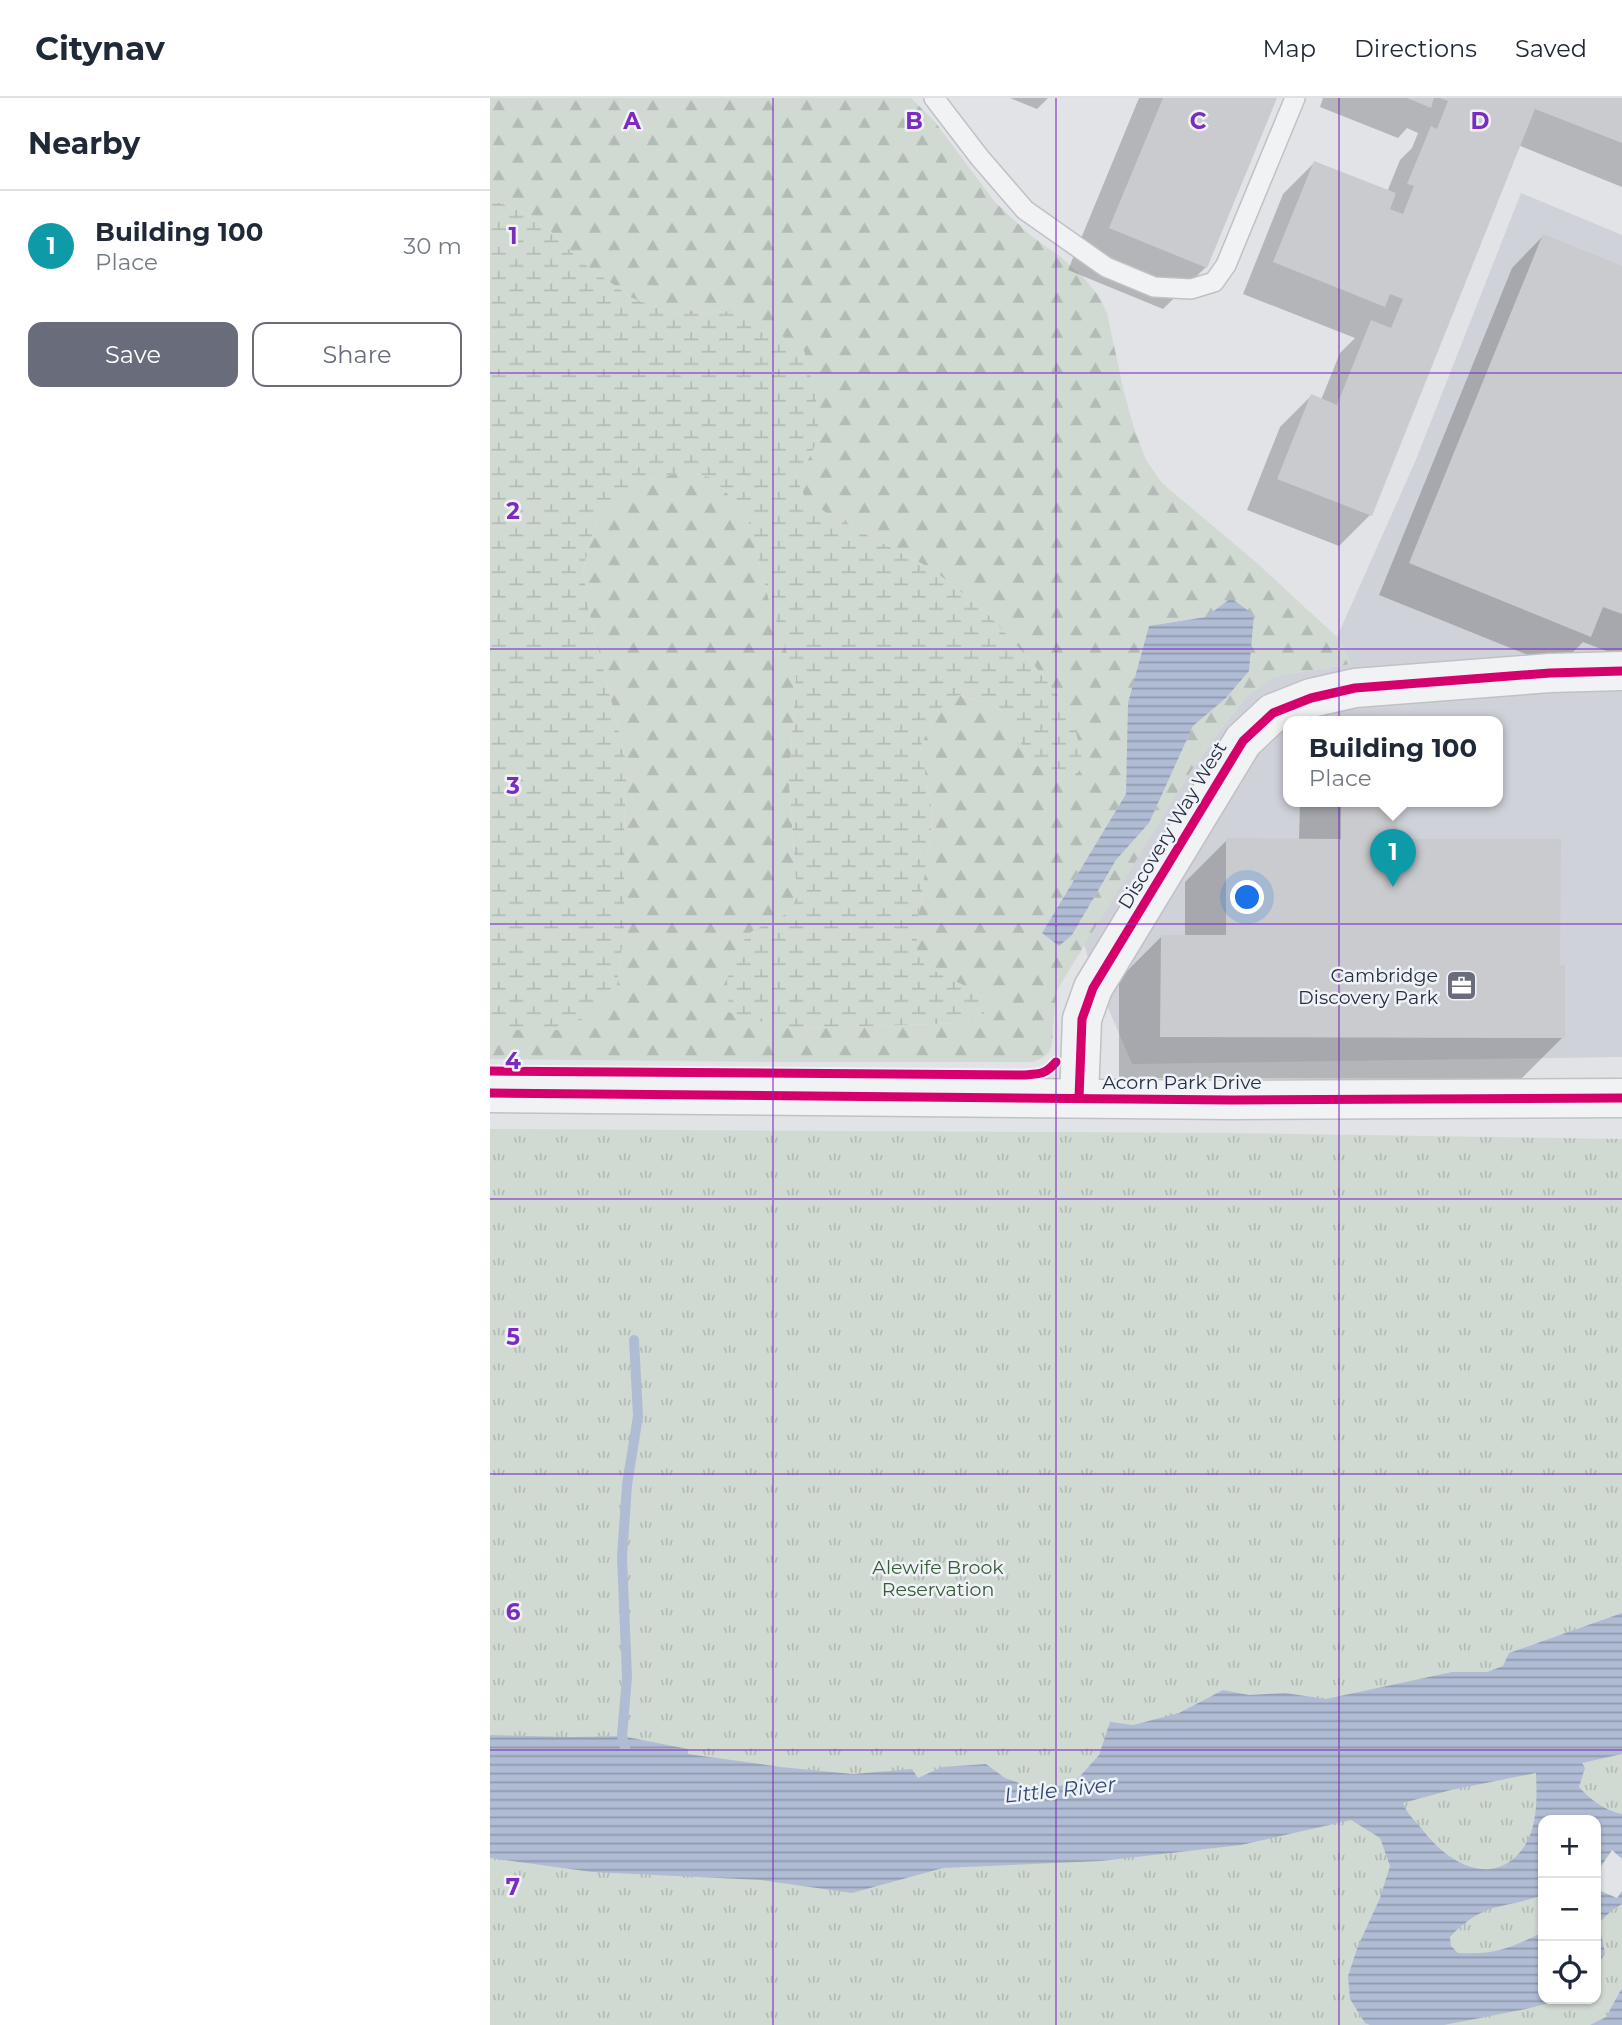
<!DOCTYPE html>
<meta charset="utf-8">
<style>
:root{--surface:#fff;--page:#f2f2f3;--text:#1f2937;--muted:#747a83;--line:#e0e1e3;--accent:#696d7b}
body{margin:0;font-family:Montserrat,sans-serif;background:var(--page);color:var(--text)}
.controls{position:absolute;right:21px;bottom:21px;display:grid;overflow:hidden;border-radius:14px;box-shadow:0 2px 5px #0004}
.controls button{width:63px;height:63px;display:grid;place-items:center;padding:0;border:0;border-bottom:2px solid var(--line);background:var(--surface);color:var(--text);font:35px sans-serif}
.you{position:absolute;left:758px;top:800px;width:24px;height:24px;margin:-18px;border:5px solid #fff;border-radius:50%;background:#1a73e8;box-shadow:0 0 0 10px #1a73e833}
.badge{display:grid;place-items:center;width:46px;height:46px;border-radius:50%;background:var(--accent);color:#fff;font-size:23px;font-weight:700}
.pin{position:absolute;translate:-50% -58px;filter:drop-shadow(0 2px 4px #0008)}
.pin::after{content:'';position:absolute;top:37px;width:24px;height:21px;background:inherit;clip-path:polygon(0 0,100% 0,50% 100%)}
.popup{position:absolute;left:793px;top:618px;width:220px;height:91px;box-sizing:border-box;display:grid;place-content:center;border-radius:14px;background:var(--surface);filter:drop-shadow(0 2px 5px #0005);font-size:23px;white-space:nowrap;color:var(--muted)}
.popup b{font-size:26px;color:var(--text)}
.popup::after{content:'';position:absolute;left:50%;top:100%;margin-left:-14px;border:14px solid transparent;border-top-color:var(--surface)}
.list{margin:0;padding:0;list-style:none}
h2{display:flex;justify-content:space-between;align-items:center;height:91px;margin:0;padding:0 28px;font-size:30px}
h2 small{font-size:23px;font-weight:400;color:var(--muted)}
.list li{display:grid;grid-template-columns:46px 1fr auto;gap:21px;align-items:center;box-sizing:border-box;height:112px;padding:0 28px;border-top:2px solid var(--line)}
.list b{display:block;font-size:26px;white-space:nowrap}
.list p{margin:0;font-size:23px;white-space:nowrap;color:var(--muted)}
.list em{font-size:23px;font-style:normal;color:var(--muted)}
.actions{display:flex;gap:14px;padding:21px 28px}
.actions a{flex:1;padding:16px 0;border:2px solid var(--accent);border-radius:14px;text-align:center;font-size:24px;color:var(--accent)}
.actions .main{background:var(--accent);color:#fff}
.icon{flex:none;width:38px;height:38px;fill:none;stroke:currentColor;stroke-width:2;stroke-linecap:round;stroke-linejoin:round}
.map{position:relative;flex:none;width:1132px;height:1927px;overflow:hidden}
header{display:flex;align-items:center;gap:42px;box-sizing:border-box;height:98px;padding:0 35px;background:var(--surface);border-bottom:2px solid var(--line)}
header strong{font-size:33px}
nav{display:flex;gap:38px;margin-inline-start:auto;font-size:24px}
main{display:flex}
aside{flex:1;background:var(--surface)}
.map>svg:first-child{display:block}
.built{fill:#d0d2da;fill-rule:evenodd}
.forest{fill:url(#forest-firs);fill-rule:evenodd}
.wetland{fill:url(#wetland-marsh)}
.park{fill:url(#park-tufts);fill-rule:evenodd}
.water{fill:url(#water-rules);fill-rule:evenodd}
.pier{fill:#e2e3e7}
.shadow{fill:#0003}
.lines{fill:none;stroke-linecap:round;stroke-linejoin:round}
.stream{stroke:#b0bcd3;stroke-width:10}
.building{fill:#cacbcf}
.service-casing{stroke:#c0c1c5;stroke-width:22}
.minor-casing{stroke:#c0c1c5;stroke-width:41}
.service{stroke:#f1f2f4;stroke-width:19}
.minor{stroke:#f1f2f4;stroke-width:38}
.cycleway-casing{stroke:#eff2f7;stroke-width:13}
.cycleway{stroke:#d6006c;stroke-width:9}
.grid{fill:none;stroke:#7b2cbf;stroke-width:2;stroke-opacity:0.55}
.labels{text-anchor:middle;stroke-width:5;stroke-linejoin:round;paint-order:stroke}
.street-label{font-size:19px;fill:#282e41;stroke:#eff2f7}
.poi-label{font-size:19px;fill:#282e41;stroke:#eff2f7;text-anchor:end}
.park-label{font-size:19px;fill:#385d35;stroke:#eff2f7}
.water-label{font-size:21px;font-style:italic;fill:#314875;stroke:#eff2f7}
.grid-label{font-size:23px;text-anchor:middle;font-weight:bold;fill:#7b2cbf;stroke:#eff2f7;stroke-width:5;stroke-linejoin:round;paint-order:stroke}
</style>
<header>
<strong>Citynav</strong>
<nav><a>Map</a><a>Directions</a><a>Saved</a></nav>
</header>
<main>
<aside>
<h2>Nearby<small></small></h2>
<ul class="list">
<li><span class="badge" style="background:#0f9aa8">1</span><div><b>Building 100</b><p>Place</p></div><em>30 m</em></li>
</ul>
<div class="actions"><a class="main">Save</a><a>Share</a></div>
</aside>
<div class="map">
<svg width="1132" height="1927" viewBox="0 0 1132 1927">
<defs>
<pattern id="forest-firs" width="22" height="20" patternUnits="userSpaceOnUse" patternTransform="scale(1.75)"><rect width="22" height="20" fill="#d1dad2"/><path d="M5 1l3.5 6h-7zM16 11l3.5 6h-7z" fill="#b3bbb6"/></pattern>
<pattern id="wetland-marsh" width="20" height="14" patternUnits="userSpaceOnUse" patternTransform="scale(1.75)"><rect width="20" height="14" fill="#d1dad2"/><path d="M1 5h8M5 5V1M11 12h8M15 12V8" fill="none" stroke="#b3bbb6"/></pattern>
<pattern id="park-tufts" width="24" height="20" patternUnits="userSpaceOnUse" patternTransform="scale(1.75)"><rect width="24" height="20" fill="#d1dad2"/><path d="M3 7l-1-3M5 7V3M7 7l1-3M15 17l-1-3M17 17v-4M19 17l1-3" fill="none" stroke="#b3bbb6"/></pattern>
<pattern id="water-rules" width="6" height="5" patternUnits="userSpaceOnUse" patternTransform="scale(1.75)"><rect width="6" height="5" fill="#b0bcd3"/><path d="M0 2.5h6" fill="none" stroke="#8f99ad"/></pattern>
</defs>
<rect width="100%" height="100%" fill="#e2e3e7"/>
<path class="built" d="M 1031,95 L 1132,137 L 1132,959 L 642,966 L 601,870 L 594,846 L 695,682 L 730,632 L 758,597 L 785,578 L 861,566 L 847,539 L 925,364 ZM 798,623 L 1008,623 L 1008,703 L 798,703 Z"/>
<path class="forest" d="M 0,0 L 421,0 L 445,24 L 505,104 L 540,137 L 572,160 L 593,179 L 609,198 L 617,215 L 634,294 L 644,330 L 656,362 L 672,385 L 767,465 L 847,539 L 861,566 L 785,578 L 758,597 L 730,632 L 695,682 L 566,894 L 562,946 C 560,957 553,960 543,964 L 280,964 L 0,961 L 0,922 L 13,932 L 127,887 L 134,832 L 134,730 L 137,667 L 99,514 L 93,471 L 106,423 L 154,383 L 198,373 L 222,380 L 237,395 L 259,425 L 280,506 L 306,580 L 299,682 L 307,799 L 298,815 L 285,822 L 239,914 L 259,921 L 304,931 L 470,925 L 494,916 L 457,880 L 435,869 L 427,855 L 427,829 L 443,717 L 430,649 L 448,612 L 467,597 L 506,608 L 519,619 L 539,663 L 582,615 L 539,561 L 496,514 L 442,471 L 348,422 L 316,402 L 305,377 C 309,371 315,366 319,360 C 339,328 322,286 314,253 L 240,213 L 182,216 L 142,200 L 90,163 L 64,136 L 25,110 L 0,102 ZM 716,519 L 759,573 L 736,600 L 703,628 L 659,725 L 626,762 L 582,837 L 568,847 L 552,835 L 636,696 L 659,529 Z"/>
<path class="wetland" d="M 0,102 L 25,110 L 64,136 L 90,163 L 142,200 L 182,216 L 240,213 L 279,229 L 314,253 C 322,286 339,328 319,360 C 315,366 309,371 305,377 L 316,402 L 348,422 L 442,471 L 496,514 L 539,561 L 582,615 L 593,667 L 584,680 L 569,680 L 539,663 L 519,619 L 506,608 L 468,597 L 448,612 L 430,649 L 443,717 L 427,829 L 427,855 L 436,869 L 494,897 L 498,902 L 494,916 L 470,925 L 304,931 L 259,921 L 239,914 L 237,883 L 242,859 L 259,835 L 298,815 L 307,799 L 299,682 L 306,580 L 280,506 L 259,425 L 237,395 L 222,380 L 198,373 L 154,383 L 106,423 L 93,471 L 99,514 L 137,667 L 134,730 L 134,832 L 127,887 L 109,911 L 68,932 L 13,932 L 0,922 Z"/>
<path class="park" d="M 0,1031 L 742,1035 L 1132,1041 L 1132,1927 L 0,1927 ZM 1053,1722 L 1106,1722 L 1106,1901 L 1053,1901 Z"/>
<path class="water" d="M 741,500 L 764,517 L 759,573 L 736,600 L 703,628 L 659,725 L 626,762 L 582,837 L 569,848 L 552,835 L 636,696 L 638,605 L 659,528 L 716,519 Z
M 1132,1515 L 1132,1656 L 1092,1665 L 1095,1670 L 1089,1689 C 1101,1702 1114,1712 1132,1716 L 1132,1806 L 1121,1813 L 1109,1825 L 1115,1856 L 1106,1868 L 1106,1722 L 1053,1722 L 1053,1797 C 1011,1812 994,1803 960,1839 L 961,1848 L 968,1855 C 1005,1857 1021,1850 1053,1834 L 1053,1901 L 1068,1901 L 1063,1904 L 1036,1911 L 954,1927 L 880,1927 L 875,1925 L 860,1901 L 858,1878 L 868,1848 L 890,1800 L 900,1768 L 890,1740 L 861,1722 L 751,1747 L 611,1763 L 453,1770 L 362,1795 L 271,1782 L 102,1774 L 0,1760 L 0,1637 L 83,1639 L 132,1638 L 198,1651 L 198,1656 L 291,1669 L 363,1676 L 422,1671 L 428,1680 L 452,1669 L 496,1666 L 515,1680 L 546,1691 L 583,1686 L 609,1657 L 620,1624 L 643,1627 L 689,1615 L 733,1592 L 759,1597 L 795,1595 L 836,1601 L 962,1574 L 997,1574 L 1013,1568 L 1019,1555 ZM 1046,1675 C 1047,1700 1048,1727 1034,1749 C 1004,1791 960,1766 935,1735 C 928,1725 917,1717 913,1705 L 961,1692 Z
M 1132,1890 L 1132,1927 L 1100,1927 L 1116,1919 Z"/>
<path class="pier" d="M 1122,1752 L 1132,1761 L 1132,1793 L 1127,1800 L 1106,1791 L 1106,1776 Z"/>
<path class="shadow" d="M 520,0 L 558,0 L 547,11 Z
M 649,0 L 785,0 L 716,169 L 673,211 L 578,172 Z
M 833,0 L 1132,0 L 1132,89 L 1028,47 L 880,417 L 849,448 L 757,412 L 790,329 L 821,298 L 831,302 L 850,255 L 865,240 L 753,196 L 793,96 L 824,65 L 897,94 L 910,62 L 922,50 L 928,35 L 917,30 L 908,40 L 830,9 Z
M 1053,138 L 1132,170 L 1132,559 L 1093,544 L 1068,569 L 889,497 L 1022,170 Z
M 810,703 L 905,703 L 905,743 L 1069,869 L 1073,939 L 1031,981 L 629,980 L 629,881 L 671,839 L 695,839 L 695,784 L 737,742 L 809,742 Z"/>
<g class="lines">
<path class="stream" d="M 135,1650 L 132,1638 L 137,1579 L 132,1459 L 137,1387 L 148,1318 L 144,1242"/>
</g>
<path class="building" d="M 673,0 L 787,0 L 717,170 L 619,130 Z
M 917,0 L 944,0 L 941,10 Z
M 950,0 L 1132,0 L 1132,45 L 1045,11 L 882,418 L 787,381 L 821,296 L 847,307 L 881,222 L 901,230 L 913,201 L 900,196 L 895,209 L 783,164 L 824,63 L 906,95 L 900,111 L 913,116 L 924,88 L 917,86 L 941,28 L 947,31 L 958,3 Z
M 1053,136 L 1132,168 L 1132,516 L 1113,509 L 1101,539 L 919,465 Z
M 851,703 L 907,703 L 907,741 L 1071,741 L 1070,867 L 1075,867 L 1075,940 L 670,939 L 671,837 L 736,837 L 736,740 L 851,741 Z"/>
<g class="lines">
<defs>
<path id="service" d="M 444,0 L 490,60 L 535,112 L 616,169 L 664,189 L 701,191 L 724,184 L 736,167 L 805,0"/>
<path id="minor" d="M 0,995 L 742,1002 L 1132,1000
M 589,1000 L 592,921 L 603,890 L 753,643 L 783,615 L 821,600 L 865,590 L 1060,575 L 1132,573"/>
</defs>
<use href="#service" class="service-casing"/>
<use href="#minor" class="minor-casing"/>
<use href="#service" class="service"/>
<use href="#minor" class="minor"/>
<defs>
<path id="cycleway" d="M 0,973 L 533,977 C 549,976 555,977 566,964
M 0,995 L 742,1002 L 1132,1000
M 589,1000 L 592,921 L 603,890 L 753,643 L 783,615 L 821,600 L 865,590 L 1060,575 L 1132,573"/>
</defs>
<use href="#cycleway" class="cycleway-casing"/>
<use href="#cycleway" class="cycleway"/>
</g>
<path class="grid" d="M 283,0 L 283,1927M 566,0 L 566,1927M 849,0 L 849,1927M 0,275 L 1132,275M 0,551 L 1132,551M 0,826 L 1132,826M 0,1101 L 1132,1101M 0,1376 L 1132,1376M 0,1652 L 1132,1652"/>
<defs>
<symbol id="office-square" viewBox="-11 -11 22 22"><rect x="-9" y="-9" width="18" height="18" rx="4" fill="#696d7b" stroke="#eff2f7"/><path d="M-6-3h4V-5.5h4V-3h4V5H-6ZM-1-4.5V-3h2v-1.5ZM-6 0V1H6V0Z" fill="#fff"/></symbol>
</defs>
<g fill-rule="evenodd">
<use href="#office-square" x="954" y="870" width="35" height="35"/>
</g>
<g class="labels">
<g class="street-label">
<text transform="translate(682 727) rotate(-59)" y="7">Discovery Way West</text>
<text x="692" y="991">Acorn Park Drive</text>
</g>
<g class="poi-label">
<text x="948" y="884">Cambridge<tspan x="948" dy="22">Discovery Park</tspan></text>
</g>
<g class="park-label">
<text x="448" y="1476">Alewife Brook<tspan x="448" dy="22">Reservation</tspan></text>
</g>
<g class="water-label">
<text transform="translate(570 1692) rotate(-6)" y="7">Little River</text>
</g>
</g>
<g class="grid-label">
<text x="142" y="31">A</text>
<text x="424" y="31">B</text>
<text x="708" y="31">C</text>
<text x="990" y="31">D</text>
<text x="23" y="146">1</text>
<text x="23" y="421">2</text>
<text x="23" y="696">3</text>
<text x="23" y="971">4</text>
<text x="23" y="1247">5</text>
<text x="23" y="1522">6</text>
<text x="23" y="1797">7</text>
</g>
</svg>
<div class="controls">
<button>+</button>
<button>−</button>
<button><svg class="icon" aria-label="locate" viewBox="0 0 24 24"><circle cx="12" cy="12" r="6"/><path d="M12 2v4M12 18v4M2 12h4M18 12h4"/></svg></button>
</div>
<div class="you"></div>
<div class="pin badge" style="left:903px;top:789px;background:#0f9aa8">1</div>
<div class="popup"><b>Building 100</b>Place</div>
</div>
</main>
